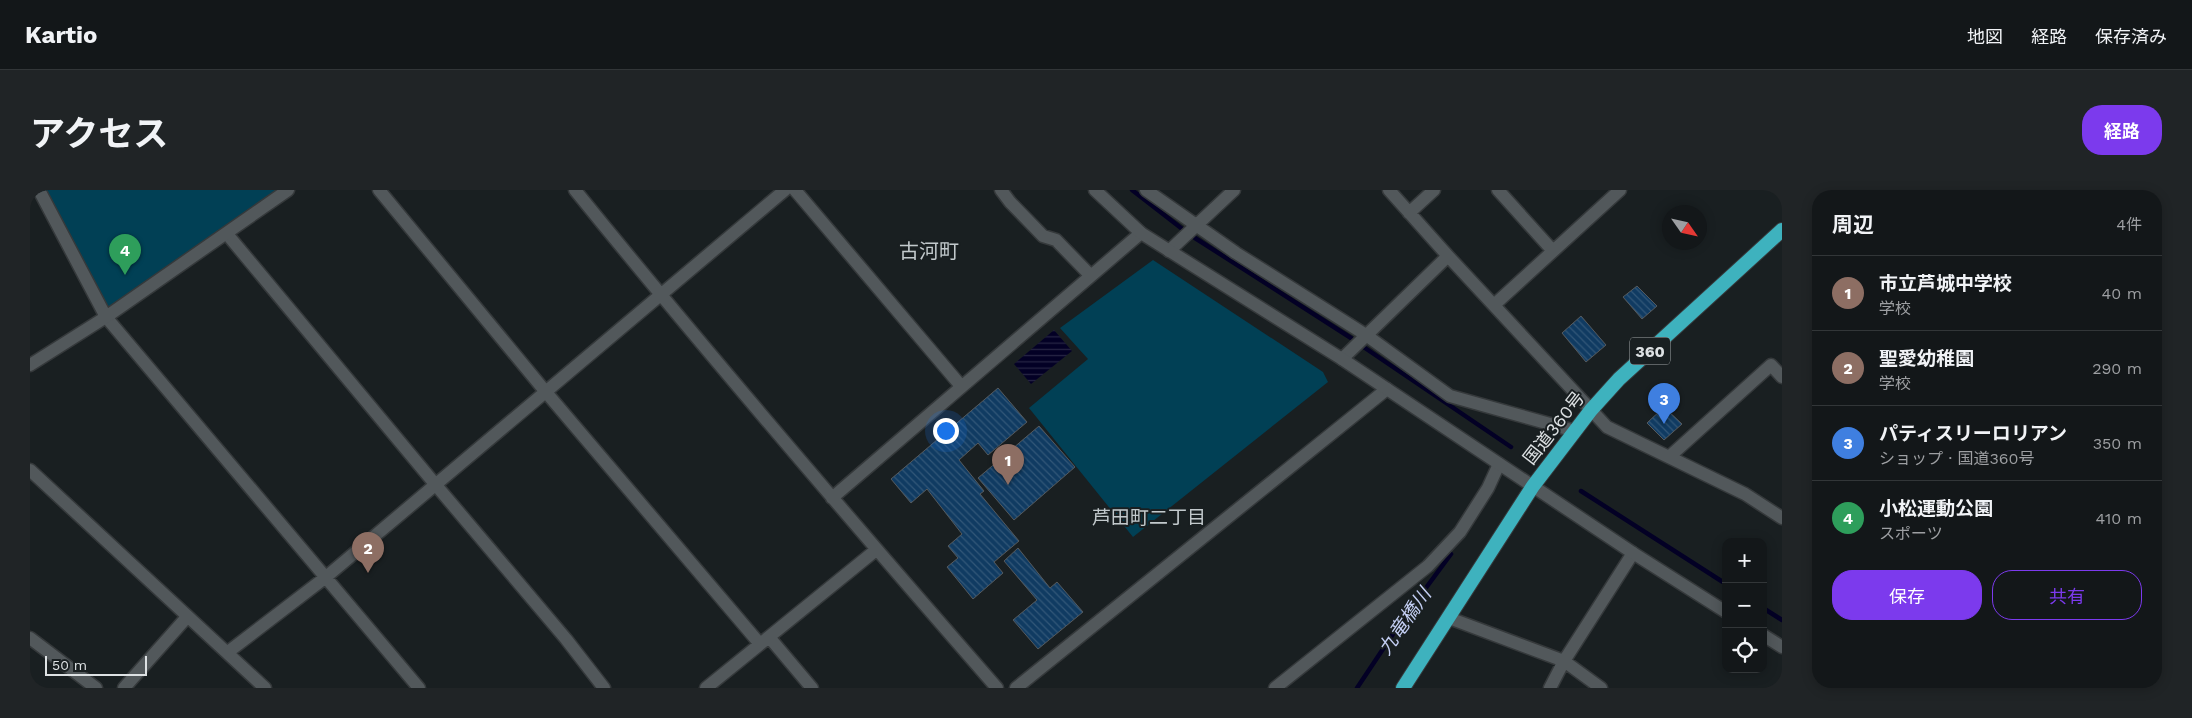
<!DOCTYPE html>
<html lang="ja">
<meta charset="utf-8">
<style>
:root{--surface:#131719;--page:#202426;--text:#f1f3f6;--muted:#9d9fa2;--line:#323638;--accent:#7c3aed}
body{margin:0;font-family:"Work Sans","Noto Sans JP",sans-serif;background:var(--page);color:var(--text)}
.controls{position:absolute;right:15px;bottom:15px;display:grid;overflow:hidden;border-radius:10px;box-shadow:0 2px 12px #0003}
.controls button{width:45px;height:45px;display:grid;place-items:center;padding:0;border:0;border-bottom:1px solid var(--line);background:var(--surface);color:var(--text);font:25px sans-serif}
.compass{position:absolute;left:1632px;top:15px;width:45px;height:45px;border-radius:50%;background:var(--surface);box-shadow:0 2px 12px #0003;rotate:124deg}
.scale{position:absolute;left:15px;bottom:12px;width:102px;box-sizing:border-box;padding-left:5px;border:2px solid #dde1e3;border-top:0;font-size:14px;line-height:18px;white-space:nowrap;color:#dde1e3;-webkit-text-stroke:4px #191f21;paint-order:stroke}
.you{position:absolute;left:915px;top:240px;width:18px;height:18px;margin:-12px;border:4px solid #fff;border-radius:50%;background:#1a73e8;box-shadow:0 0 0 8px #1a73e833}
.badge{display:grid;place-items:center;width:32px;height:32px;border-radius:50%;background:var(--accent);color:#fff;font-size:16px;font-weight:700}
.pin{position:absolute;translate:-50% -41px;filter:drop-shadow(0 1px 2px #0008)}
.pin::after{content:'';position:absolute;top:26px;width:18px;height:15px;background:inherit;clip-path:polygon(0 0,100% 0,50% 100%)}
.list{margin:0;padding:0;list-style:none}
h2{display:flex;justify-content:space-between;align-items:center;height:65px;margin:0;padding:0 20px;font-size:21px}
h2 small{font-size:16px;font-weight:400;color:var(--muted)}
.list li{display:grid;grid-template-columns:32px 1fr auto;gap:15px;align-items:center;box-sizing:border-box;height:75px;padding:0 20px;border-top:1px solid var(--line)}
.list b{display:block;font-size:19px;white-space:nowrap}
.list p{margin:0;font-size:16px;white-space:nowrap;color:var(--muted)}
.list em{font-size:16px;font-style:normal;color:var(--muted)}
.actions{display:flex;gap:10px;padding:15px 20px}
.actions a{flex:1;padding:11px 0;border:1px solid var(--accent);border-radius:20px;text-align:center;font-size:18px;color:var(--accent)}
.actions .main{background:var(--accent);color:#fff}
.icon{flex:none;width:28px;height:28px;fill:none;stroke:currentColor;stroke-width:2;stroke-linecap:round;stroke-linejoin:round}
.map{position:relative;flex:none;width:1752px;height:498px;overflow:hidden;border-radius:20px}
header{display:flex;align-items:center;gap:30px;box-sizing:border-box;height:70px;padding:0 25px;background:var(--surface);border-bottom:1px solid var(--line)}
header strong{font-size:24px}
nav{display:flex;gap:28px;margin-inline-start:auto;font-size:18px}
.intro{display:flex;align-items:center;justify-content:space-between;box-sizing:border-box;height:120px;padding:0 30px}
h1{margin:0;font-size:35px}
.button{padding:12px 22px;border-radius:20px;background:var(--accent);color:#fff;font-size:18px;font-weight:700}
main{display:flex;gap:30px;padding:0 30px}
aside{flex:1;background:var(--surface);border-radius:20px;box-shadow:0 2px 12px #0003}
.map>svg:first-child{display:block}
.pitch{fill:#014055}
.water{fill:url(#water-rules)}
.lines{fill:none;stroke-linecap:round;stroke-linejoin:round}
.stream{stroke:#030025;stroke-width:4.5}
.building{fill:url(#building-back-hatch);stroke:#555a5e}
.minor-casing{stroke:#35393b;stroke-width:15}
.tertiary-casing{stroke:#35393b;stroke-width:15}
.trunk-casing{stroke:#35393b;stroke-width:16}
.minor{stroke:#52585b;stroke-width:12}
.tertiary{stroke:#52585b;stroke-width:12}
.trunk{stroke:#3eb2be;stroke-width:14}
.labels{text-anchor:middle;stroke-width:4;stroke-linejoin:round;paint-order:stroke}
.shield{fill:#191f21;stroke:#a2a7a9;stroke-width:1}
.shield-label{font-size:16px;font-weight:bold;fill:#dde1e3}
.street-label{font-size:18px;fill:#dde1e3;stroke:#191f21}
.neighbourhood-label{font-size:19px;fill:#c2c9cc;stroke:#191f21}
.water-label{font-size:19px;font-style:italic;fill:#c4cff4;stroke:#191f21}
.quarter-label{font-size:20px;fill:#c2c9cc;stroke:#191f21}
</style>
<header>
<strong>Kartio</strong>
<nav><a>地図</a><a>経路</a><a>保存済み</a></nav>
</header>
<div class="intro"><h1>アクセス</h1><a class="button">経路</a></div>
<main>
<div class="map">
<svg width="1752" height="498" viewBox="0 0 1752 498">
<defs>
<pattern id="water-rules" width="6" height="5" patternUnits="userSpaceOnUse" patternTransform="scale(1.25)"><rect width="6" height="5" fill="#030025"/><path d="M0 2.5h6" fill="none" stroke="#272544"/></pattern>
<pattern id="building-back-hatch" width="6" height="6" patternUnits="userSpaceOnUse" patternTransform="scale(1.25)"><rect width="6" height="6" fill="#103b62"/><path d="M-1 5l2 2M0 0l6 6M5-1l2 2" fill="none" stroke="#325778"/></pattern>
</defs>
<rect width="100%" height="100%" fill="#191f21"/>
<path class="pitch" d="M 9,0 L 258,0 L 76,127 Z
M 1123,70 L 1293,182 L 1298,192 L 1103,347 L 999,218 L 1058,169 L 1030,138 Z"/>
<path class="water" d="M 1024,140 L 1042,161 L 1001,194 L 984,174 Z"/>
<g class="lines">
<path class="stream" d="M 1102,0 L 1151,38
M 1165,48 L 1321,148
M 1335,158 L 1481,257
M 1551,301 L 1696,394
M 1733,418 L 1752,430
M 1327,498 L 1373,429 L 1421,364"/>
</g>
<path class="building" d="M 1607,96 L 1627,116 L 1612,129 L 1593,107 Z
M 1551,126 L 1576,155 L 1556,172 L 1532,143 Z
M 968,198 L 997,232 L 958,265 L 948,253 L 929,270 L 954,301 L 950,304 L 989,351 L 964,372 L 973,383 L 943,409 L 917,377 L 928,368 L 918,356 L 932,344 L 897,299 L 881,313 L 861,289 Z
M 1634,217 L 1652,234 L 1634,250 L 1617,233 Z
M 1009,236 L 1045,277 L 984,330 L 948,288 Z
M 988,358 L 1020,398 L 1027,392 L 1053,422 L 1008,459 L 983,430 L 1007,410 L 974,371 Z"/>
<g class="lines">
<defs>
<path id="minor" d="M 349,0 L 515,201 L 730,454
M 545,0 C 682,169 824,334 967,498
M 765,0 L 931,196
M 971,0 L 980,12 L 1013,46 L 1026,50 L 1061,86
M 1116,0 L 1206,63 L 1336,145 L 1420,206 L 1545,241
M 1359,0 L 1418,66 L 1577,237 L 1715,304 L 1752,328
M 1468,0 L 1523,61
M 1379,23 L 1404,0
M 197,44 L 405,294 L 536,449 L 574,498
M 1139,61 L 1204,0
M 1464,115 L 1590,0
M 76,127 L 389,498
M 1312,169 L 1418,66
M 1639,267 L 1741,175 L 1752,187
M 0,280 L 235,498
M 802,308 L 1111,43
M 1419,428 L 1534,471 L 1571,498
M 739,447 L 782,498
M 0,448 L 66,498
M 198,462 L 296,387 L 755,0
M 94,498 L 157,427
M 676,498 L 846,360
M 986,498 L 1357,199
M 1245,498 L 1398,376 L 1430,342 L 1458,298 L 1469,274
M 1520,498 L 1534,471 L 1603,363"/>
<path id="tertiary" d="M 9,0 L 76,127
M 1065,0 L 1111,43 L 1312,169 L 1603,363 L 1696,422
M 0,175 L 76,127 L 258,0
M 1733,445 L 1752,457"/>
<path id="trunk" d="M 1373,498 L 1503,296 L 1561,220 L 1589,189 L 1752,40"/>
</defs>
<use href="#minor" class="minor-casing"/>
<use href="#tertiary" class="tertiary-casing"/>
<use href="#trunk" class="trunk-casing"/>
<use href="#minor" class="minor"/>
<use href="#tertiary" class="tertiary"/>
<use href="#trunk" class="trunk"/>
</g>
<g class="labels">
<rect class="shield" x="1600" y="147.5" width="40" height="27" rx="4"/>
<g class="shield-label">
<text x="1620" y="167">360</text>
</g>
<g class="street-label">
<text transform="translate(1524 238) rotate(-52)" y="6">国道360号</text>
</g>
<g class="neighbourhood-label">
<text x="1119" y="334">芦田町二丁目</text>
</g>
<g class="water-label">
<text transform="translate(1374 431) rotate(-55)" y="7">九竜橋川</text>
</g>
<g class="quarter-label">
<text x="899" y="68">古河町</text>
</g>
</g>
</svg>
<div class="controls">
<button>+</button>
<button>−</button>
<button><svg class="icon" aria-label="locate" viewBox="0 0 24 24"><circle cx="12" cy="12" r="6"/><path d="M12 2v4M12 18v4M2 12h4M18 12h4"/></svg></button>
</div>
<svg class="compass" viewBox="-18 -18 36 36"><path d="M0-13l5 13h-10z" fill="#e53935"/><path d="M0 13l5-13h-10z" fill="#9d9fa2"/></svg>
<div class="scale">50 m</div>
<div class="you"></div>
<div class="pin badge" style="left:978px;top:295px;background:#8d6e63">1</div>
<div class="pin badge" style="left:338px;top:383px;background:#8d6e63">2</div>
<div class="pin badge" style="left:1634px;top:234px;background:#3f7fe0">3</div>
<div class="pin badge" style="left:95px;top:85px;background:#2e9e5b">4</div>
</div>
<aside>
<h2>周辺<small>4件</small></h2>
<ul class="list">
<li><span class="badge" style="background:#8d6e63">1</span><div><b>市立芦城中学校</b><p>学校</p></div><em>40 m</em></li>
<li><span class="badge" style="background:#8d6e63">2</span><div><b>聖愛幼稚園</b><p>学校</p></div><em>290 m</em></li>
<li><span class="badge" style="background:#3f7fe0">3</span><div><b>パティスリーロリアン</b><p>ショップ · 国道360号</p></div><em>350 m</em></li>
<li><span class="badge" style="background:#2e9e5b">4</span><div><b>小松運動公園</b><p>スポーツ</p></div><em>410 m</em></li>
</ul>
<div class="actions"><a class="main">保存</a><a>共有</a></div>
</aside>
</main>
